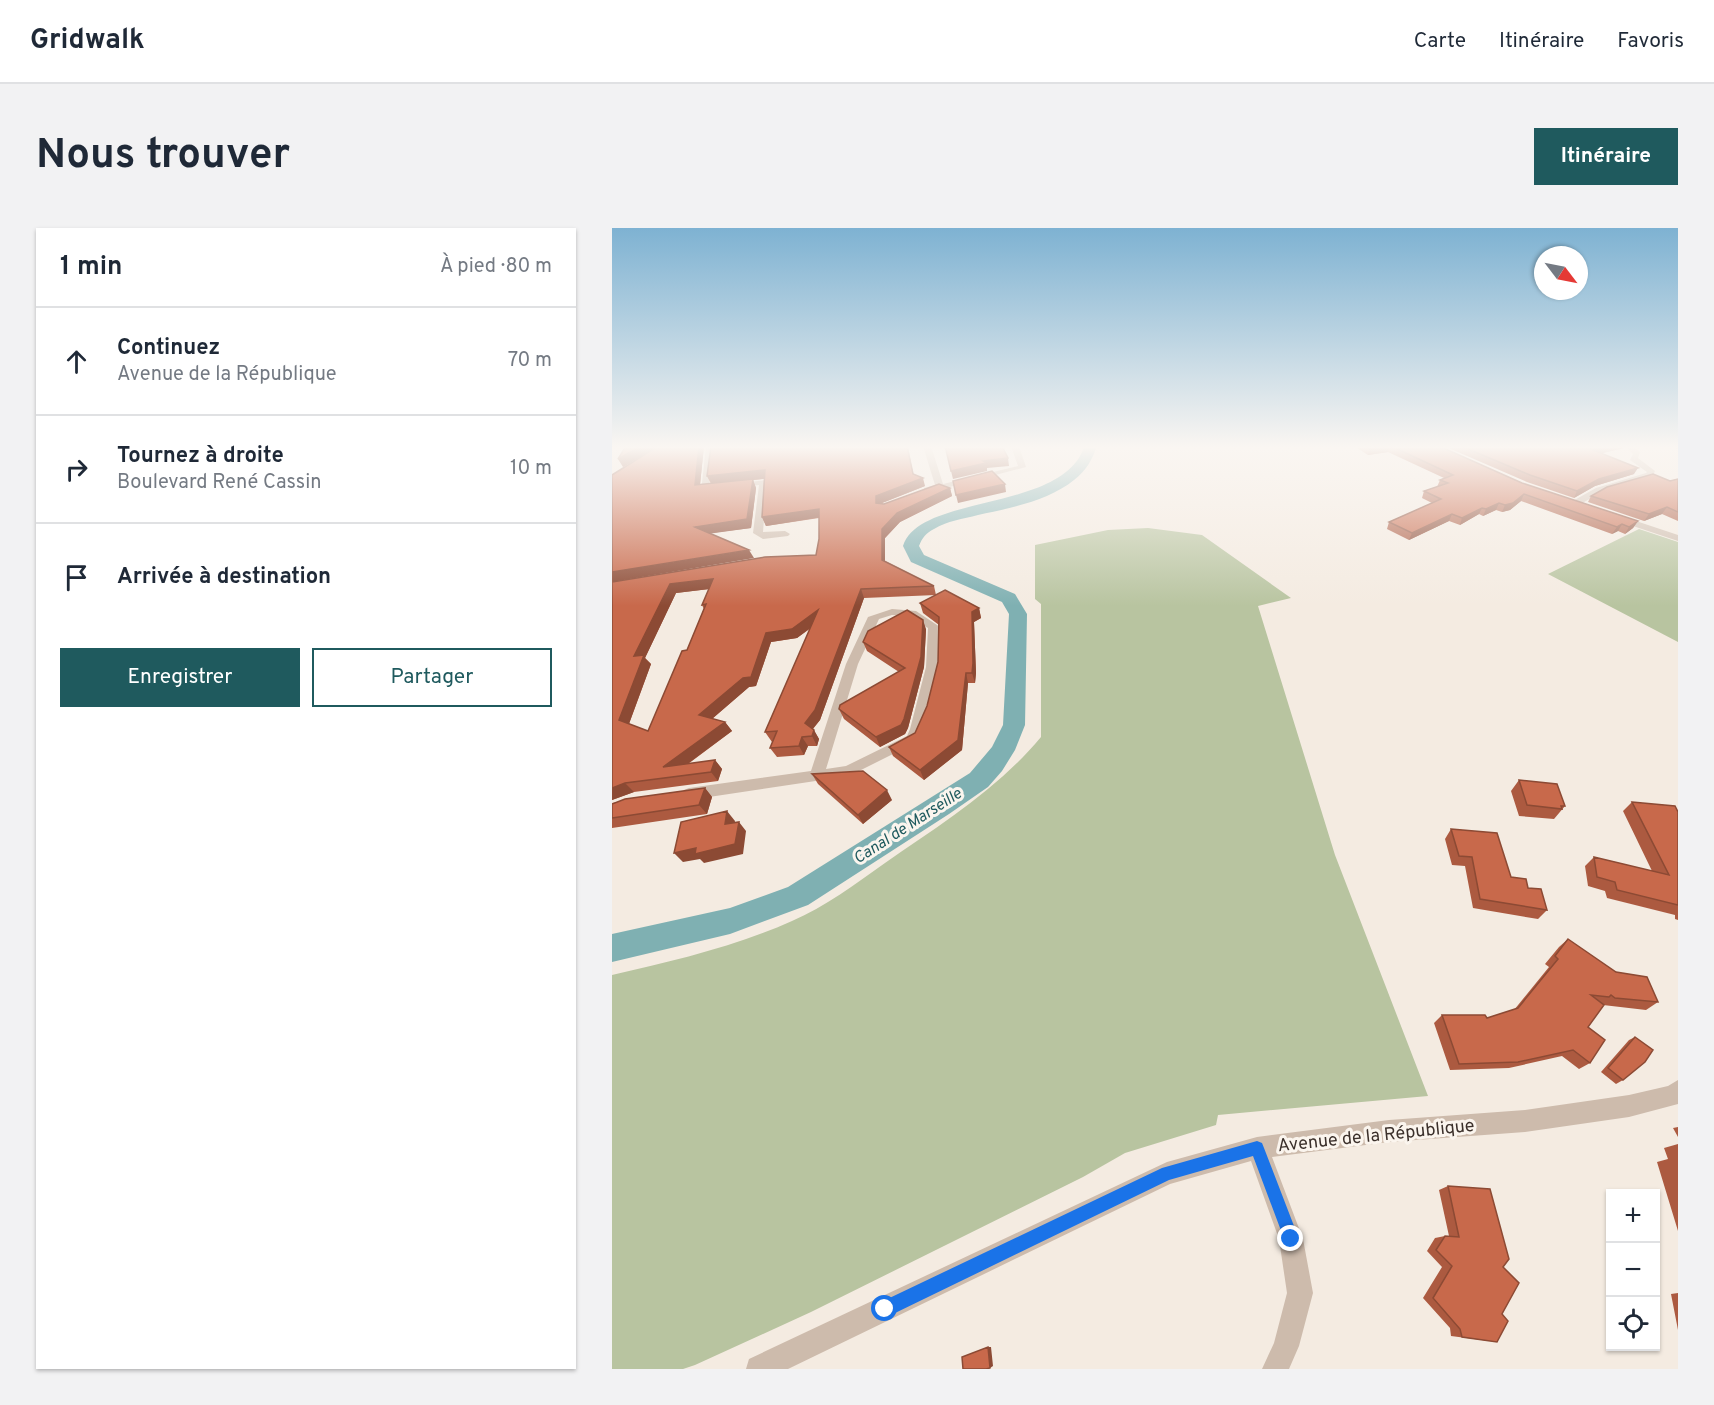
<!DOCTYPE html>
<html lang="fr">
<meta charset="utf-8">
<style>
:root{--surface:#fff;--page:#f2f2f3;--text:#1f2937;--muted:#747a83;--line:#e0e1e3;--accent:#1f5a5e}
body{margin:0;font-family:Overpass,sans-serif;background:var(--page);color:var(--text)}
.controls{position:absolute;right:18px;bottom:18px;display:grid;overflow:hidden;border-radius:0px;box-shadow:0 2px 4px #0004}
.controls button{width:54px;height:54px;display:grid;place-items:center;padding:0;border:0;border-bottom:2px solid var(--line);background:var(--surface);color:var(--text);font:30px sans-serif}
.compass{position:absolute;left:922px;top:18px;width:54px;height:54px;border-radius:50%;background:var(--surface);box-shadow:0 2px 4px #0004;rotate:122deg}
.stop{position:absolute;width:18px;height:18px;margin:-14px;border:4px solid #1a73e8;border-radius:50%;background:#fff}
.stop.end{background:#1a73e8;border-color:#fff;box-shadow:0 2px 6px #0008}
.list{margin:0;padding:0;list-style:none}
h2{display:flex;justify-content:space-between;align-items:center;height:78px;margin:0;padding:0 24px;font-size:26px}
h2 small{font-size:20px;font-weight:400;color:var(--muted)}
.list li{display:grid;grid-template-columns:39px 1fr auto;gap:18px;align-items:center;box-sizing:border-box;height:108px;padding:0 24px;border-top:2px solid var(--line)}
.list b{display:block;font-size:22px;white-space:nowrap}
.list p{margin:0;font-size:20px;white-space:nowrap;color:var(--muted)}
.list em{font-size:20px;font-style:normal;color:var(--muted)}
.actions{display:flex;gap:12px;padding:18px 24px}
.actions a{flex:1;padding:14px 0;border:2px solid var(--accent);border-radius:0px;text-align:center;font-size:21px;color:var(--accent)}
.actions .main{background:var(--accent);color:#fff}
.icon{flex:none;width:33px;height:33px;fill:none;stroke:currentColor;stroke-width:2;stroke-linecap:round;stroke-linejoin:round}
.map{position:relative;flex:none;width:1066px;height:1141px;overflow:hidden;border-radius:0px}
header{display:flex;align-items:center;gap:36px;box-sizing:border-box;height:84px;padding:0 30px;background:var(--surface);border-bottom:2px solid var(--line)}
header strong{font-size:28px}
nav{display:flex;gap:33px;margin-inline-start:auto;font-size:21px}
.intro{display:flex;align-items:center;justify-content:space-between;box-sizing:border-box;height:144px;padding:0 36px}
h1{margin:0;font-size:42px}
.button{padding:15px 27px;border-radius:0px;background:var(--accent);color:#fff;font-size:21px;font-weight:700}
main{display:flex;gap:36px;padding:0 36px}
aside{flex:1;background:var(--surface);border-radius:0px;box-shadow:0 2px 4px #0004}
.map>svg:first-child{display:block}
.green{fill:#b8c4a0}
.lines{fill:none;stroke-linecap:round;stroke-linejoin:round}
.canal{fill:#7fb0b2;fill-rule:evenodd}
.minor{fill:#cdbbac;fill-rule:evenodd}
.wall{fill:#ac5a40;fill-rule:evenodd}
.shaded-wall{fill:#8c4a34}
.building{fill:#c8694b;stroke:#8c4a34;stroke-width:1.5;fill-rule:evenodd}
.route{fill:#1a73e8}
.labels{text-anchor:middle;stroke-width:6;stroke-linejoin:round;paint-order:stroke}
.water-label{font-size:16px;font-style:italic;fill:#1f5a5e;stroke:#fbf5ee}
.near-street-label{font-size:18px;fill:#3b302b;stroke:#fbf5ee}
</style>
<header>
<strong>Gridwalk</strong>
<nav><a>Carte</a><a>Itinéraire</a><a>Favoris</a></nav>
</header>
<div class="intro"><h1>Nous trouver</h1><a class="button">Itinéraire</a></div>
<main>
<aside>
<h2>1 min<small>À pied · 80 m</small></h2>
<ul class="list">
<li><svg class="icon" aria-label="ahead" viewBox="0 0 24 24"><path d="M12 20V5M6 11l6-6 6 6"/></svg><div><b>Continuez</b><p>Avenue de la République</p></div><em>70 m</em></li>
<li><svg class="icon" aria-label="right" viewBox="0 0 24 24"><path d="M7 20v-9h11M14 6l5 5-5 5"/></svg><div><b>Tournez à droite</b><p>Boulevard René Cassin</p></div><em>10 m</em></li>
<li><svg class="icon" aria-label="arrive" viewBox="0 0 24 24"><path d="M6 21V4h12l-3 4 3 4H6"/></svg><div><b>Arrivée à destination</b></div></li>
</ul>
<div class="actions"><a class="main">Enregistrer</a><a>Partager</a></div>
</aside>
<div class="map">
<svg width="1066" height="1141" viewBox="0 0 1066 1141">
<rect width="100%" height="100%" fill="#f4ebe1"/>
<path class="green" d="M 536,300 L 590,307 L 679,370 L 646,378 L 723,627 L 816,868 L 606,887 L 604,897 L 513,925 L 471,949 L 199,1084 L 83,1137 L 71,1141 L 0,1141 L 0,747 C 61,733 122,719 180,693 C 213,679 243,656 273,635 C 328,597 386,561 429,509 L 429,376 L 423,371 L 423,317 L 496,302 Z
M 1027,301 L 1066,314 L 1066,414 L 936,346 Z"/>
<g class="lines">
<path class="canal" d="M 473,218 L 485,218 C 480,232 474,243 462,252 C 436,273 398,280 366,287 C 351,291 335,293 322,301 C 314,305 310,310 307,318 L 312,327 L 403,366 L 415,386 L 413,497 L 403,522 L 390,543 L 376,559 L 337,586 L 196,677 L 118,706 L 0,734 L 0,706 L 118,680 L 176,659 L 358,545 L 380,519 L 391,497 L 397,386 L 390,374 L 299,334 L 291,318 C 306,270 426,282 464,234 C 468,230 470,223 473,218 Z"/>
<path class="minor" d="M 94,218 L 102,218 L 97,259 L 155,252 L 151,304 L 173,303 L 178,306 L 176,308 L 151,311 L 141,305 L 147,257 L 89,264 Z
M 311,218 L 319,218 L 331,256 L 406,238 L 399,218 L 407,218 L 414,239 L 315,265 L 312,264 L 312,260 L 323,257 Z
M 1013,218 L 1021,218 L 1028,224 L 1026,230 L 1043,243 L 1040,249 L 990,264 L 965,278 L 959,278 L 959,274 L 984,260 L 1034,245 L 1035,244 L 1018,232 L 1021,226 Z
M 1006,287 L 1066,307 L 1066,313 L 1003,292 L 1001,290 Z
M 280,381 L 304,383 L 328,399 C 331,436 323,482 305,514 L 237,548 L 77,572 L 72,570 L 70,566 L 72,562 L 77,560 L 199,543 L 234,436 L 256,389 ZM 280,387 L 296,388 L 316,400 L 314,439 L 298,501 L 295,508 L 234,538 L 214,541 L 246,436 L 267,391 Z
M 1066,852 L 1066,876 L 1017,889 L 913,904 L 777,914 L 660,929 L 691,1011 L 701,1065 L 687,1118 L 677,1141 L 650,1141 L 662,1115 L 675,1065 L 667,1011 L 639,933 L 558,956 L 176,1141 L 134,1141 L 137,1131 L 555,934 L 645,909 L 777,892 L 913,882 L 1017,867 L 1056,858 Z"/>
</g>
<path class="wall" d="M 14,218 L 92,218 L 88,257 L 99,256 L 95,248 L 296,218 L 301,247 L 313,258 L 268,276 L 272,276 L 338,260 L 340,268 L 288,294 L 273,310 L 273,333 L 322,358 L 324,367 L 367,380 L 369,390 L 362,394 L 364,445 L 363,455 L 356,455 L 350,522 L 312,552 L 281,528 L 277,519 L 303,505 L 315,478 L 326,434 L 327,397 L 311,385 L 308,375 L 324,367 L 252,370 L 208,492 L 201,501 L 207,511 L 205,518 L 196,518 L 192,527 L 165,529 L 158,520 L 161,513 L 160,514 L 153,504 L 199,400 L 185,410 L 159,414 L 144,458 L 137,459 L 100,491 L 113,494 L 120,503 L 76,536 L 103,532 L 110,541 L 106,553 L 22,564 L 0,572 L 0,354 L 204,327 L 207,311 L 207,290 L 154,298 L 150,289 L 152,251 L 141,252 L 144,260 L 139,300 L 99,305 L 0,354 L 42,221 L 11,239 ZM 97,361 L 90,377 L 92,381 L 75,422 L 36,503 L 17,496 L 39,436 L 33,430 L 64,365 Z
M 742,218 L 827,218 L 910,255 L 1026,293 L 1021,300 L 1013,306 L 1006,303 L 1000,306 L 909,273 L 898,282 L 890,284 L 884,282 L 871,288 L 867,286 L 848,297 L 837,293 L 797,312 L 775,301 L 777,294 L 820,275 L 810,270 L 812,263 L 825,259 L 828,252 L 832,250 L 776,224 L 756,227 Z
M 832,218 L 1013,218 L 1012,220 L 990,225 L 1022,246 L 983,258 L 962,270 L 915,254 Z
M 1058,218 L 1066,218 L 1066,221 Z
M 1066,251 L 1066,293 L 1050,286 L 1032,293 L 976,274 L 979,268 Z
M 314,401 L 312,439 L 296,500 L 293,506 L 268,519 L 232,491 L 227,481 L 287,444 L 255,423 L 251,414 Z
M 200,546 L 280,572 L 251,596 L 206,556 Z
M 907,552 L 953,578 L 942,591 L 907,588 L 899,563 Z
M 93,560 L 100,569 L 95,586 L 0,600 L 0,575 Z
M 1020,574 L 1066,584 L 1066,692 L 1063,691 L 1063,687 L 995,670 L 993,663 L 976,658 L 973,638 L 982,629 L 1040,643 L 1011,583 Z
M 839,601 L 899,649 L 916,660 L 935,682 L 926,691 L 861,680 L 853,638 L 840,637 L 833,611 Z
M 956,711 L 1046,774 L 1034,782 L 991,777 L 976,799 L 978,835 L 967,841 L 950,828 L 897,840 L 838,842 L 822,795 L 830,787 L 875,790 L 902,782 L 937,739 L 933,736 L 947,719 Z
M 1023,809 L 1011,852 L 1004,856 L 989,844 L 1017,812 Z
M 1066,899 L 1066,909 L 1061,900 Z
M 1066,916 L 1066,1003 L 1045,934 L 1056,931 L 1052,920 Z
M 836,958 L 891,1039 L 890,1086 L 885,1114 L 839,1108 L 838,1100 L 811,1070 L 830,1039 L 815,1023 L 823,1010 L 833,1008 L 837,1008 L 827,962 Z
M 1066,1065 L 1066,1102 L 1059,1066 Z"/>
<path class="shaded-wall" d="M 29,218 L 46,218 L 11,239 L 6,231 Z
M 87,218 L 92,218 L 87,266 L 83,257 Z
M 295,218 L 303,253 L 311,250 L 313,258 L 267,276 L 264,275 L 264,268 Z
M 774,218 L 777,218 L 776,224 L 756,227 L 758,221 Z
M 998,218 L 1013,218 L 1012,220 L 978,228 L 981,222 Z
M 396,230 L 397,238 L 375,240 L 375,243 L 341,251 L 339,243 L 371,233 Z
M 1026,240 L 1022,246 L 983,258 L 962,270 L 965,263 L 987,251 Z
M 153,242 L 157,250 L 141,252 L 144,260 L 139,300 L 88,307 L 83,299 L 100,256 L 95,248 Z
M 393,256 L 394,264 L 346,275 L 344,267 Z
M 338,260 L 340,268 L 288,294 L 273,310 L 273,341 L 270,332 L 270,301 L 285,285 Z
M 912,266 L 909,273 L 898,282 L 890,284 L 893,277 Z
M 887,275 L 884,282 L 871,288 L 874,281 Z
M 1055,279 L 1050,286 L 1032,293 L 1037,286 Z
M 870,280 L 867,286 L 848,297 L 850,290 Z
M 207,281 L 210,289 L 154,298 L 150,289 Z
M 840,286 L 837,293 L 797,312 L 800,305 Z
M 1026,293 L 1021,300 L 1013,306 L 1017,299 Z
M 1010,296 L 1006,303 L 1000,306 L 1005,299 Z
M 137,322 L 142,330 L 0,354 L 0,344 Z
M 101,351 L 106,360 L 64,365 L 33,430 L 39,436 L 15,501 L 7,492 L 22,428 L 58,356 Z
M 249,361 L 252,370 L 208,492 L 198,504 L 193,495 Z
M 367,380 L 369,390 L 362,394 L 364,445 L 363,455 L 360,445 L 360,384 Z
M 206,382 L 210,391 L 185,410 L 159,414 L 144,458 L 137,459 L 94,496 L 87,487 L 154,405 Z
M 311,392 L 314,401 L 312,439 L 296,500 L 293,506 L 268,519 L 264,509 L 289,497 Z
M 354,445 L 356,455 L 350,522 L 312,552 L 308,542 Z
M 113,494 L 120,503 L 59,548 L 51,539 Z
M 202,502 L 207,511 L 205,518 L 200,508 Z
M 190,509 L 196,518 L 192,527 L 187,518 Z
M 103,532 L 110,541 L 106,553 L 99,544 Z
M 13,555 L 22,564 L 0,572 L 0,560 Z
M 93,560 L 100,569 L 95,586 L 87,577 Z
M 275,562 L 280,572 L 251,596 L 246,587 Z
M 115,583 L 123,593 L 121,606 L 113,596 Z
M 127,594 L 134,603 L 131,626 L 92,635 L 88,631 L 71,634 L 62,625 Z
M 376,1119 L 379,1119 L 381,1138 L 378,1140 Z"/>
<path class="building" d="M 14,218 L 29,218 L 6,231 Z
M 46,218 L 87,218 L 83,257 L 141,251 L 135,291 L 83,299 L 137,322 L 0,344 L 0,247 Z
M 99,218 L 295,218 L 301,246 L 311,250 L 264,268 L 264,275 L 272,276 L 327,256 L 338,260 L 285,285 L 270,301 L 270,332 L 322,358 L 249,361 L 203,482 L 193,495 L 202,502 L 200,508 L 190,509 L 187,518 L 158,520 L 165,503 L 153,504 L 206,382 L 180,401 L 154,405 L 139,449 L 131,450 L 87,487 L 113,494 L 51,539 L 103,532 L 99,544 L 13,555 L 0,560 L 0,354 L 153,329 L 204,327 L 207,311 L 207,281 L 150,289 L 153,242 L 95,248 ZM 101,351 L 90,377 L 94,376 L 75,422 L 70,423 L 36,503 L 7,492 L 32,427 L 22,428 L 58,356 Z
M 333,218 L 390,218 L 396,230 L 371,233 L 374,235 L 339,243 Z
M 753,218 L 774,218 L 758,221 Z
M 779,218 L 827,218 L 910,255 L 1026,293 L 1017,299 L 1010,296 L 1005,299 L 912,266 L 901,275 L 893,277 L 887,275 L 874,281 L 870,280 L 850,290 L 840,286 L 800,305 L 777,294 L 829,271 L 812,263 L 836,255 L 828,252 L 841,247 Z
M 849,218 L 998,218 L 981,222 L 1026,240 L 987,251 L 965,263 L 918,247 Z
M 380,243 L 393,256 L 344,267 L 341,253 Z
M 1041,246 L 1058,253 L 1066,251 L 1066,284 L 1055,279 L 1037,286 L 979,268 L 995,259 Z
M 333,362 L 367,380 L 360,384 L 361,435 L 360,445 L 354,445 L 346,512 L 308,542 L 277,519 L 303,505 L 315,478 L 326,434 L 327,389 L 308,375 Z
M 295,382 L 311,392 L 309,429 L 292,491 L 289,497 L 264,509 L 227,481 L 228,477 L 293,440 L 251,414 L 256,403 Z
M 251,543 L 275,562 L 246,587 L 200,546 Z
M 907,552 L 945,556 L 953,578 L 949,578 L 950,581 L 915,577 Z
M 93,560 L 87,577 L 0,590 L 0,576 L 13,571 Z
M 1020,574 L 1063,578 L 1066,584 L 1066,677 L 1005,662 L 1003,654 L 985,649 L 982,629 L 1057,647 Z
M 115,583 L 113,596 L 127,594 L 123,616 L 83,626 L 84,620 L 62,625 L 69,594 Z
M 839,601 L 885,605 L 899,649 L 914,651 L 916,660 L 929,661 L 935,682 L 868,671 L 860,629 L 847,628 Z
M 956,711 L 1004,744 L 1035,749 L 1046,774 L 1003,770 L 999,767 L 997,769 L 979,767 L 992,777 L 976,799 L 993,812 L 978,835 L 961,822 L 906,834 L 847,836 L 830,787 L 873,787 L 875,790 L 906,780 L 946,731 L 943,728 Z
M 1023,809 L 1041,822 L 1033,834 L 1011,852 L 996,840 Z
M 836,958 L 878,961 L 897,1031 L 891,1039 L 907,1055 L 890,1086 L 896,1093 L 885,1114 L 850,1109 L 848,1101 L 821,1070 L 840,1038 L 824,1022 L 833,1008 L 847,1009 Z
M 376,1119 L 378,1140 L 374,1141 L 351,1141 L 350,1129 Z"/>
<linearGradient id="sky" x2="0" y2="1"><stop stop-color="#7eb2d2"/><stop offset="0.58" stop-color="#faf6f2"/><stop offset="1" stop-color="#faf6f2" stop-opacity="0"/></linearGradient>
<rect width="1066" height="378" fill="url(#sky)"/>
<path class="route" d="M 645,913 L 650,915 L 652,920 L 687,1011 L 685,1016 L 679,1019 L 674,1016 L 641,928 L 557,952 L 279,1087 L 273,1089 L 267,1087 L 264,1081 L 267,1075 L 550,940 Z"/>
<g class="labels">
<g class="water-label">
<text transform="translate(295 597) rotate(-33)" y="6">Canal de Marseille</text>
</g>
<g class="near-street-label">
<text transform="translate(764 907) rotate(-6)" y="6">Avenue de la République</text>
</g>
</g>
</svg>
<div class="controls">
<button>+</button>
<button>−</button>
<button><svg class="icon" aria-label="locate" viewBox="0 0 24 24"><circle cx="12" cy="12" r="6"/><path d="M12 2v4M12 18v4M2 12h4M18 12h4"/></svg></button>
</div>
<svg class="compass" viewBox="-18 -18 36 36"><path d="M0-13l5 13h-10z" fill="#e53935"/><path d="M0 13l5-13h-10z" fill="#747a83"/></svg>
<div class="stop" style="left:273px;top:1081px"></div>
<div class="stop end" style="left:679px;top:1011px"></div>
</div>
</main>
